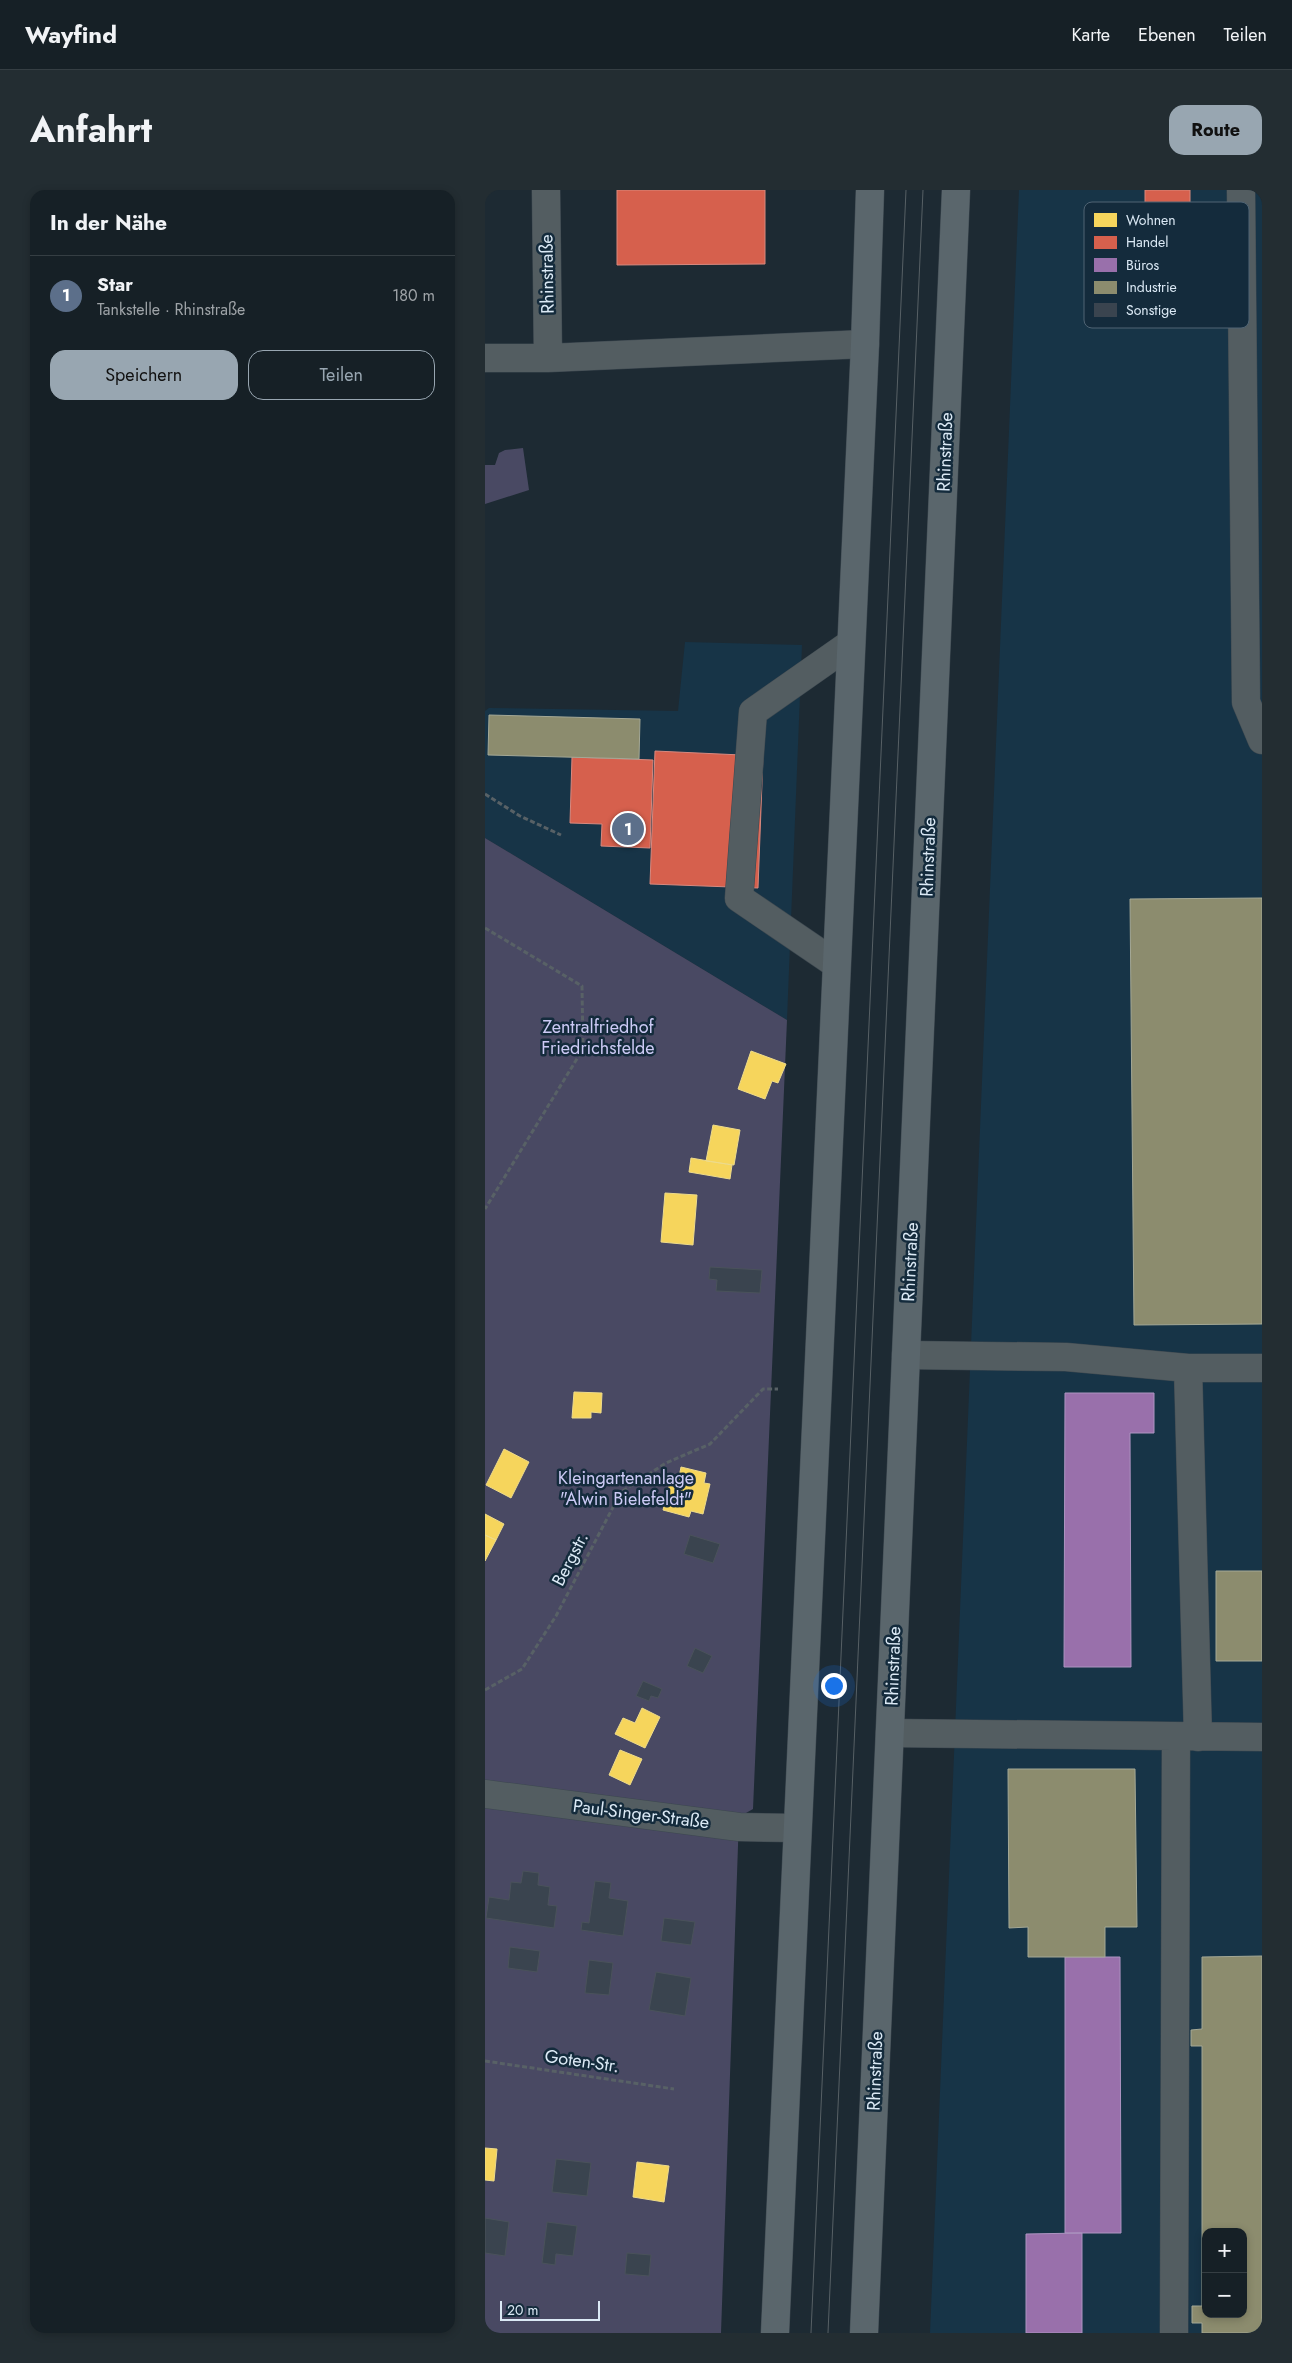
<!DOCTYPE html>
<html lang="de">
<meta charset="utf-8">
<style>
:root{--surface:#162026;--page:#232d32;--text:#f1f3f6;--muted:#9ea3a7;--line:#353e43;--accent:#98a6b1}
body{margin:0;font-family:Jost,sans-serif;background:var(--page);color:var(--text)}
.controls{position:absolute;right:15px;bottom:15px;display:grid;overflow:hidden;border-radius:10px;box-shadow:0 2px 8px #0003}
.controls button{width:45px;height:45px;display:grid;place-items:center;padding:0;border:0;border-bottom:1px solid var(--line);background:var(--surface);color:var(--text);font:25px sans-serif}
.scale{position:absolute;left:15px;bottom:12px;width:100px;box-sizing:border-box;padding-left:5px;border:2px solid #dbe9f5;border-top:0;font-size:14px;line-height:18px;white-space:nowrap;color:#dbe9f5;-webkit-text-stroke:4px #142b3c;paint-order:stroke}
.you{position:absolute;left:348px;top:1495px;width:18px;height:18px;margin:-12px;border:4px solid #fff;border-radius:50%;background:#1a73e8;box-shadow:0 0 0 8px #1a73e833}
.badge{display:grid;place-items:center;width:32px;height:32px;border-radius:50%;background:var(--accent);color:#fff;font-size:16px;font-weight:700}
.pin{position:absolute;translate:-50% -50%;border:2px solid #fff;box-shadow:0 1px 5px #0006}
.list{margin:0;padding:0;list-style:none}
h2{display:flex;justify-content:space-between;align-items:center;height:65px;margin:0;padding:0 20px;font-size:21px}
h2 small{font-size:16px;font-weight:400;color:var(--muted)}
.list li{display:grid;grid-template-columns:32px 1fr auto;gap:15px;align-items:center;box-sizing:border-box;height:80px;padding:0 20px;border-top:1px solid var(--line)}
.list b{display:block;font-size:19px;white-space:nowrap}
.list p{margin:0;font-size:16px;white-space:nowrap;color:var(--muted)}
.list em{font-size:16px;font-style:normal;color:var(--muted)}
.actions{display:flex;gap:10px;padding:15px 20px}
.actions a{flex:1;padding:11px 0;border:1px solid var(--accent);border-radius:15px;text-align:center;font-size:18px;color:var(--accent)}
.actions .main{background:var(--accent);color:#111}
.map{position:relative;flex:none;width:777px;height:2143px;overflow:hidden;border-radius:15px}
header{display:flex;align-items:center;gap:30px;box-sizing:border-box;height:70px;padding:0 25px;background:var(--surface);border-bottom:1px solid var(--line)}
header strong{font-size:24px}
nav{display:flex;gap:28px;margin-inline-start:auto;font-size:18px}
.intro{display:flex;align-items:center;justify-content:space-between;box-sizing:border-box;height:120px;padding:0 30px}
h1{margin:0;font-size:35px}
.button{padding:12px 22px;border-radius:15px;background:var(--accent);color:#111;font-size:18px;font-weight:700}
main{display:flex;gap:30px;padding:0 30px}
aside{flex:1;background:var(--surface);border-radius:15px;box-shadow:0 2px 8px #0003}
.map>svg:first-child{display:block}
.built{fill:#173447;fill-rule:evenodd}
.green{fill:#494963}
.homes{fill:#f6d55c;stroke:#eedb8a}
.shops{fill:#d6604d;stroke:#d8897f}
.offices{fill:#9970ab;stroke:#ad94c1}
.industry{fill:#8c8c6e;stroke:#a4a896;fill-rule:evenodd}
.building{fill:#3a444f;stroke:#4a525b}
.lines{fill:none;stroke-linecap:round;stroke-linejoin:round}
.minor-casing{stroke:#3d4850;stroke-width:29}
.major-casing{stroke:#3d4850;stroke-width:29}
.path{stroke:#586166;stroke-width:3;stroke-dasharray:5 2.5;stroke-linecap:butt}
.minor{stroke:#535d61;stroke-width:28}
.major{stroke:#5a666c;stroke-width:28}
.tram{stroke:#576065;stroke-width:1}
.labels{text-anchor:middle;stroke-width:5;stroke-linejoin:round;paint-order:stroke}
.street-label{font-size:18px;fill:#dbe9f5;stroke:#142b3c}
.park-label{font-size:18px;fill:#cccaf5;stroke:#142b3c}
.key{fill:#142b3c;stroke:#506474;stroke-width:1}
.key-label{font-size:14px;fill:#dbe9f5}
</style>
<header>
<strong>Wayfind</strong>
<nav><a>Karte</a><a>Ebenen</a><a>Teilen</a></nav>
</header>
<div class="intro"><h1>Anfahrt</h1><a class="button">Route</a></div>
<main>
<aside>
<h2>In der Nähe<small></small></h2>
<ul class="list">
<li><span class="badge" style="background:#5c6f8a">1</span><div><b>Star</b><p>Tankstelle · Rhinstraße</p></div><em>180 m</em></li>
</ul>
<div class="actions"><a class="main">Speichern</a><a>Teilen</a></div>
</aside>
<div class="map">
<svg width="777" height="2143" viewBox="0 0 777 2143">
<rect width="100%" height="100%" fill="#1d2a33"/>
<path class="built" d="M 534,0 L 777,0 L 777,2143 L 445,2143 ZM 721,2042 L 758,2042 L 758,2124 L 721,2124 Z
M 200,452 L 317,455 L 302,830 L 0,648 L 0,521 L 4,518 L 193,521 Z"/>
<path class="green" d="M 38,258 L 44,300 L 0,314 L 0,275 L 10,275 L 14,263 L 20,260 Z
M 0,648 L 302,830 L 268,1619 L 254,1627 L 236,2143 L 0,2143 Z"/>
<path class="homes" d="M 266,861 L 301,874 L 293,893 L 287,891 L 280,909 L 253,899 Z
M 228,935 L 255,940 L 249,975 L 221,971 Z
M 206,968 L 247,975 L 245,989 L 204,982 Z
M 180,1003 L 212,1005 L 208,1055 L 176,1052 Z
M 89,1202 L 117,1203 L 116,1223 L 106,1222 L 106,1228 L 87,1228 Z
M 19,1259 L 44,1272 L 26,1308 L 1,1295 Z
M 196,1277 L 221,1283 L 219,1293 L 225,1294 L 218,1324 L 206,1321 L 204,1327 L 178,1320 L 187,1285 L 194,1287 Z
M 0,1324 L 19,1334 L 11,1350 L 0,1345 Z
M 0,1345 L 11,1350 L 0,1371 Z
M 157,1518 L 175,1527 L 160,1558 L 130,1544 L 138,1528 L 150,1533 Z
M 135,1560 L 157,1569 L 145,1595 L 124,1585 Z
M 0,1958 L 12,1959 L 9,1991 L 0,1990 Z
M 152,1972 L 184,1976 L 179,2012 L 148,2007 Z"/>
<path class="shops" d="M 132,0 L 280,0 L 280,74 L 132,75 Z
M 660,0 L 705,0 L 705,101 L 660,101 Z
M 170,561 L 278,566 L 273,698 L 165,694 Z
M 87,567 L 168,570 L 165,658 L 116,656 L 117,634 L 85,633 Z"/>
<path class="offices" d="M 580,1203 L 669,1203 L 669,1243 L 645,1243 L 646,1477 L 579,1477 Z
M 580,1767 L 635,1767 L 636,2043 L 580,2043 Z
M 597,2043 L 597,2143 L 541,2143 L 541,2044 Z"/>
<path class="industry" d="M 4,525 L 155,529 L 154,569 L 3,565 Z
M 777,708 L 777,1134 L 649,1135 L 645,709 Z
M 731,1381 L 777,1381 L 777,1471 L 731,1471 Z
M 523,1579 L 650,1579 L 652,1737 L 620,1737 L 620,1767 L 543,1767 L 543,1737 L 524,1738 Z
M 777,1766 L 777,2143 L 717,2143 L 717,2133 L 707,2133 L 707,2116 L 717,2116 L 717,1856 L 706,1856 L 706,1840 L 717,1839 L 717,1767 ZM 721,2042 L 758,2042 L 758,2124 L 721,2124 Z"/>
<path class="building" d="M 225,1077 L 277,1080 L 275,1103 L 231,1101 L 232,1090 L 224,1089 Z
M 205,1345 L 235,1354 L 228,1373 L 199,1364 Z
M 210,1458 L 227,1466 L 218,1483 L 202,1476 Z
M 158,1491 L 177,1499 L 173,1508 L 166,1506 L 164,1511 L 151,1506 Z
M 38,1681 L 54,1683 L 53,1695 L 65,1697 L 63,1715 L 72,1716 L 69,1738 L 1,1728 L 4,1707 L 24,1710 L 26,1692 L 36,1693 Z
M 110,1691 L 126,1693 L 124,1708 L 143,1711 L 138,1746 L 96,1740 L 97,1732 L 104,1733 Z
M 179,1728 L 210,1732 L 206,1755 L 176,1751 Z
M 25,1757 L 55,1761 L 52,1782 L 23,1778 Z
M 104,1770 L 128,1773 L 124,1805 L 100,1803 Z
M 171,1782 L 206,1788 L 200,1826 L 164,1820 Z
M 71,1969 L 106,1973 L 102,2006 L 67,2002 Z
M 0,2028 L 24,2032 L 20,2066 L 0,2063 Z
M 62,2032 L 92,2036 L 88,2066 L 71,2064 L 70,2075 L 57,2073 Z
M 142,2063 L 166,2065 L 164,2086 L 140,2084 Z"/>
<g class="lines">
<defs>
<path id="minor" d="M 61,0 L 63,168
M 756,0 L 761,512 L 777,550
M 0,168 L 63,168 L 380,154
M 351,774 L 254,708 L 268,522 L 365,454
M 421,1165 L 581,1167 L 703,1178 L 777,1178
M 703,1178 L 713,1547
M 405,1543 L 777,1547
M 0,1604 L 254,1637 L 312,1638
M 689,2143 L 691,1547"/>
<path id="major" d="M 290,2143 L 380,154 L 385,0
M 379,2143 L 471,0"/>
</defs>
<use href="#minor" class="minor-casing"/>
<use href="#major" class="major-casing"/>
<path class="path" d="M 0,604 L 35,626 L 76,645
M 0,738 L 97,796 L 98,859 L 0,1019
M 0,1500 L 37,1479 L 71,1426 L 136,1302 L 181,1273 L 225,1254 L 278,1199 L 293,1199
M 0,1871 L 189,1899
M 0,2143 L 4,2143"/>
<use href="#minor" class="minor"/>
<use href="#major" class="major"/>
<path class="tram" d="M 326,2143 L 421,0
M 343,2143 L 438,0"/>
</g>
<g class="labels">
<g class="street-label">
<text transform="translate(62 84) rotate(-91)" y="6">Rhinstraße</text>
<text transform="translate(460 262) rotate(-88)" y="6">Rhinstraße</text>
<text transform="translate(443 667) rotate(-88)" y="6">Rhinstraße</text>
<text transform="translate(425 1072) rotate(-87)" y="6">Rhinstraße</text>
<text transform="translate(85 1369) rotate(-63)" y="6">Bergstr.</text>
<text transform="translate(408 1476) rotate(-88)" y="6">Rhinstraße</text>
<text transform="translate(156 1624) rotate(7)" y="6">Paul-Singer-Straße</text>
<text transform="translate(97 1871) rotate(8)" y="6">Goten-Str.</text>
<text transform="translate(390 1881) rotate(-88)" y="6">Rhinstraße</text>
</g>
<g class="park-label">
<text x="113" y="843">Zentralfriedhof<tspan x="113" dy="21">Friedrichsfelde</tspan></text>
<text x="141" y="1294">Kleingartenanlage<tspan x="141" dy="21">"Alwin Bielefeldt"</tspan></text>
</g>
</g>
<rect x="599" y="12" width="165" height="126" rx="8" class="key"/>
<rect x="609" y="23" width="23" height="14" fill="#f6d55c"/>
<rect x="609" y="46" width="23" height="13" fill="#d6604d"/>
<rect x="609" y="68" width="23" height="14" fill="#9970ab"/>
<rect x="609" y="91" width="23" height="13" fill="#8c8c6e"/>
<rect x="609" y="113" width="23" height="14" fill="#3a444f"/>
<g class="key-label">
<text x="641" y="35">Wohnen</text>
<text x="641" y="57">Handel</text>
<text x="641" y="80">Büros</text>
<text x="641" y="102">Industrie</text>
<text x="641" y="125">Sonstige</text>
</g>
</svg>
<div class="controls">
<button>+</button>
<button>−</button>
</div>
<div class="scale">20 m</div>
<div class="you"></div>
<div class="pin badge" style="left:143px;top:639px;background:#5c6f8a">1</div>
</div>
</main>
